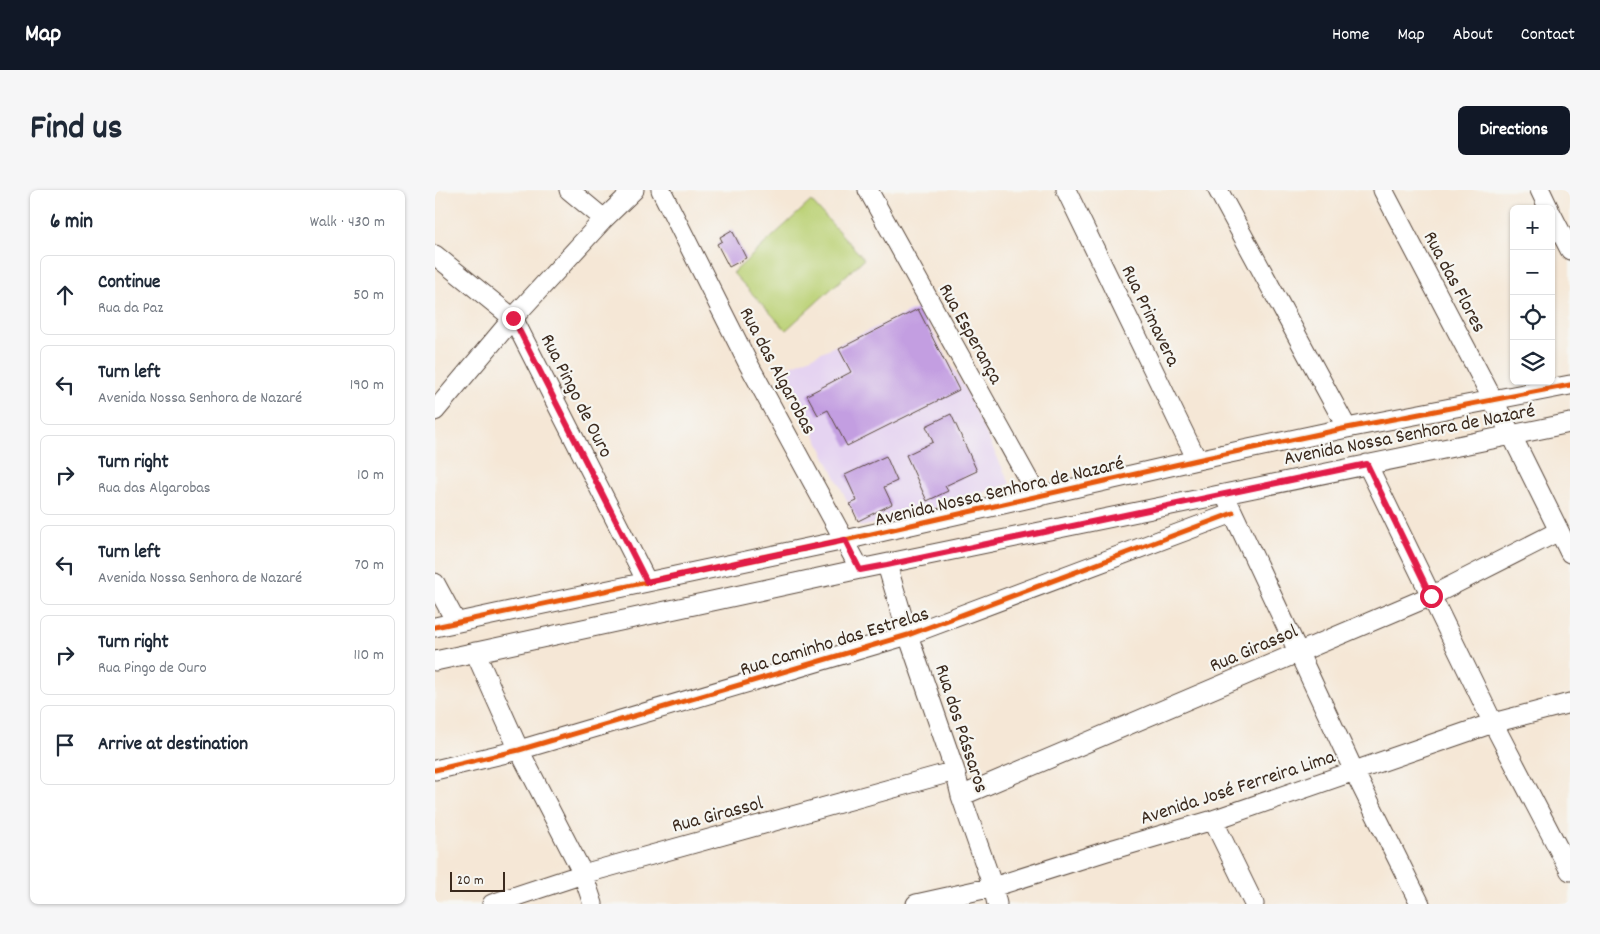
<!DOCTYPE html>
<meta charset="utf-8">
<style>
:root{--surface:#fff;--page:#f6f6f7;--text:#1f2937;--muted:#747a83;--line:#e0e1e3;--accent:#111827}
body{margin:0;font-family:Dekko,sans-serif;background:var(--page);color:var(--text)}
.controls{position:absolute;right:15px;top:15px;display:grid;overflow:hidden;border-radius:8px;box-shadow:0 1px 4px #0004}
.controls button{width:45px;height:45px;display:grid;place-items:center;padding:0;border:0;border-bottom:1px solid var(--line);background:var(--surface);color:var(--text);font:25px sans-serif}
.scale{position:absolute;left:15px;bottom:12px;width:55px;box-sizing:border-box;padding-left:5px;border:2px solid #3b2a1e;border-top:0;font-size:14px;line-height:18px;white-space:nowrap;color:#3b2a1e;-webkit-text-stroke:4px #f6f6f2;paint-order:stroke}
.stop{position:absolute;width:15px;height:15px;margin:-11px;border:4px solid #e11d48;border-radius:50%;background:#fff}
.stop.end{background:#e11d48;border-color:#fff;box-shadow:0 1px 5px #0008}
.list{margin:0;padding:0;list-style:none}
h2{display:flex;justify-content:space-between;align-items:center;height:65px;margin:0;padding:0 20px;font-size:21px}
h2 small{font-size:16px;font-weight:400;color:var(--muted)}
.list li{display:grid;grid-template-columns:32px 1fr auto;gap:15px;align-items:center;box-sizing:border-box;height:80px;margin:0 10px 10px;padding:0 10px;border:1px solid var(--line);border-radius:8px}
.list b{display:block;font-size:19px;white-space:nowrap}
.list p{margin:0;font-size:16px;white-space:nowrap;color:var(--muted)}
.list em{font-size:16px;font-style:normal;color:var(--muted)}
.icon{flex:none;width:28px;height:28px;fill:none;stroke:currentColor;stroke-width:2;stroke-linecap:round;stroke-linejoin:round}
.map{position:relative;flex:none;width:1135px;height:714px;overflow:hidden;border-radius:8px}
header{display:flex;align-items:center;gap:30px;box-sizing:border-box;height:70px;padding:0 25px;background:var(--accent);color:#fff}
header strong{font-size:24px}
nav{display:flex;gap:28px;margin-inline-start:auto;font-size:18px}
.intro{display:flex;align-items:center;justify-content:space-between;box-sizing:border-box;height:120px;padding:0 30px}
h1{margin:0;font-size:35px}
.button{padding:12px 22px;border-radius:8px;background:var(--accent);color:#fff;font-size:18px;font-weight:700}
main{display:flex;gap:30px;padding:0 30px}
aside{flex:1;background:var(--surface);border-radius:8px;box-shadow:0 1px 4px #0004}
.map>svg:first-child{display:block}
.built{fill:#e5d3f1}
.green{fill:#bcd277;stroke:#7c7e4a}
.building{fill:#c39ee1}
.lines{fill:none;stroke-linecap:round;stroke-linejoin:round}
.minor-casing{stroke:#57463a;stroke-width:21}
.minor{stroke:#fff;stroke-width:19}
.cycleway-casing{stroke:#f6f6f2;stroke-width:8}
.cycleway{stroke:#e8590c;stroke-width:5}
.route{stroke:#e11d48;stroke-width:6}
.labels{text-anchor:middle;stroke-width:4.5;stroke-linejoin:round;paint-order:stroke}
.street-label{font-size:20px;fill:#3b2a1e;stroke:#f6f6f2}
</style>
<header>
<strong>Map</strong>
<nav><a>Home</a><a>Map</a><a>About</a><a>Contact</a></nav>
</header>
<div class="intro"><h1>Find us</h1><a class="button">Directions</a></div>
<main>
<aside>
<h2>6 min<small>Walk · 430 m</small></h2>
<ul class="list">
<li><svg class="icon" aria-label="ahead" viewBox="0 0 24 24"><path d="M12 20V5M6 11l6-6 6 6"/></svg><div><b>Continue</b><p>Rua da Paz</p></div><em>50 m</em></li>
<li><svg class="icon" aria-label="left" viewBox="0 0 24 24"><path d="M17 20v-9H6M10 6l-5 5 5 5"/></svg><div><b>Turn left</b><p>Avenida Nossa Senhora de Nazaré</p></div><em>190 m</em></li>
<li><svg class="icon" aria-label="right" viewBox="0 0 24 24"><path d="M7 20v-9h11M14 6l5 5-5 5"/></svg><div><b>Turn right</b><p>Rua das Algarobas</p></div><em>10 m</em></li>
<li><svg class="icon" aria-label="left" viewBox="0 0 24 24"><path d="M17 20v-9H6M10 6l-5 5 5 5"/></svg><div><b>Turn left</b><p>Avenida Nossa Senhora de Nazaré</p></div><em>70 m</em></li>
<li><svg class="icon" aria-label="right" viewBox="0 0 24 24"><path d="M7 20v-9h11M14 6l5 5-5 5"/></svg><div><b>Turn right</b><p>Rua Pingo de Ouro</p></div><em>110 m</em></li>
<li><svg class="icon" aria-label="arrive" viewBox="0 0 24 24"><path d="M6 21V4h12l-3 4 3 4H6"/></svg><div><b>Arrive at destination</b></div></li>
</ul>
</aside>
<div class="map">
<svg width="1135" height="714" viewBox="0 0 1135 714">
<rect width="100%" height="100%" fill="#f6f6f2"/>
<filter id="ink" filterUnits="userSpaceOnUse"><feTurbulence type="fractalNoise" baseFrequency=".02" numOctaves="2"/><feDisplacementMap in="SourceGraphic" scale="10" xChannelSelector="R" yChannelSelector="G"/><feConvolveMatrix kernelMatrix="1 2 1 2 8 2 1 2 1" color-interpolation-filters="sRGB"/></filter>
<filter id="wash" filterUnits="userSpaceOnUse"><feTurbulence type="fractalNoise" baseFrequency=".0096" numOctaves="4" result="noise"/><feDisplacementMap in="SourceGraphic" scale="20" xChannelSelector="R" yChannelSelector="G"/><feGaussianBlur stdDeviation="1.12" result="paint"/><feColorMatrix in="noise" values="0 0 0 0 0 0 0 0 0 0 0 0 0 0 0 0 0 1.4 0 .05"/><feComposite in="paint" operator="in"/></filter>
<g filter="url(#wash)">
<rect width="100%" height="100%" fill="#f5e7d6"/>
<path class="built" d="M 484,117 L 531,201 L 575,294 L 487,322 L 425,337 L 348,180 Z"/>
<path class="green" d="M 376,11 L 429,69 L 351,140 L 298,83 Z"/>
<g id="blocks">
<path class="building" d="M 297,40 L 311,68 L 294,77 L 282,54 L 287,51 L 285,47 Z
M 483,119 L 524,200 L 412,256 L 393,220 L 383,225 L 372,205 L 416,182 L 404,159 Z
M 516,224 L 542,281 L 510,296 L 513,301 L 492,311 L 471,265 L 498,252 L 491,236 Z
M 451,266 L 462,291 L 449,297 L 457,314 L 423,331 L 415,314 L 422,311 L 410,285 Z"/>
</g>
</g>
<g filter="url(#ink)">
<use href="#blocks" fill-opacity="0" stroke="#57463a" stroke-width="1"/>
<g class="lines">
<defs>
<path id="minor" d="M 134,0 L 169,29
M 226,0 L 314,175 L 425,379
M 433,0 L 603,307
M 631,0 L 762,270
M 783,0 L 912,238
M 948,0 L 1077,246 L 1135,363
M 1105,0 L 1114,19
M 1116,23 L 1135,60
M 0,65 L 78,128 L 212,392
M 0,221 L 78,128 L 169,29 L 199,0
M 932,274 L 1058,533 L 1135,681
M 793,312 L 919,581 L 985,714
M 452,375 L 473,445 L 520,581 L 526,606 L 558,697 L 562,714
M 0,393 L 21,432
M 0,437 L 410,350 L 762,270 L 912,238 L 1135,195
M 40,462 L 84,560 L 148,684 L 158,714
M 0,471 L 425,379 L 1135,233
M 0,580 L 84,560 L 473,445 L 798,323
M 526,606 L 996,406 L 1124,341
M 778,630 L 819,714
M 57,714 L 148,684 L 520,581
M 481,714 L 558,697 L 672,661 L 778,630 L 1058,533 L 1135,513"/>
</defs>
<use href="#minor" class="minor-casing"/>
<use href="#minor" class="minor"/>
<defs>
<path id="cycleway" d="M 0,437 L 410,350 L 762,270 L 912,238 L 1135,195
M 0,580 L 84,560 L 473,445 L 798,323"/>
</defs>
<use href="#cycleway" class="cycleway-casing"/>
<use href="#cycleway" class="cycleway"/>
</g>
</g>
<g class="lines" filter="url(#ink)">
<path class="route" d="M 78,128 L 212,392 L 410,350 L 425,380 L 452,375 L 932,274 L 996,406"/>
</g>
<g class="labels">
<g class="street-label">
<text transform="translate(1021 91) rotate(62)" y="7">Rua das Flores</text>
<text transform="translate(717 125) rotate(64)" y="7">Rua Primavera</text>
<text transform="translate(537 143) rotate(61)" y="7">Rua Esperança</text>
<text transform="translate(344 180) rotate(62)" y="7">Rua das Algarobas</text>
<text transform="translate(143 205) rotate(63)" y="7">Rua Pingo de Ouro</text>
<text transform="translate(974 243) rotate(-11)" y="7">Avenida Nossa Senhora de Nazaré</text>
<text transform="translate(564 300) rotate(-13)" y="7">Avenida Nossa Senhora de Nazaré</text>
<text transform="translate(399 450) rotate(-17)" y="7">Rua Caminho das Estrelas</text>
<text transform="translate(818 457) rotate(-23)" y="7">Rua Girassol</text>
<text transform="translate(528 538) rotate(72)" y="7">Rua dos Pássaros</text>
<text transform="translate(802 596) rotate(-18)" y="7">Avenida José Ferreira Lima</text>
<text transform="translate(282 623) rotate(-15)" y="7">Rua Girassol</text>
</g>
</g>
</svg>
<div class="controls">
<button>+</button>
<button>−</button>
<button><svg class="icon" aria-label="locate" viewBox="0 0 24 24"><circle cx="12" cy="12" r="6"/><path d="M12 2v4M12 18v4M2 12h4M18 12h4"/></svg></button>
<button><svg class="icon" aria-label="layers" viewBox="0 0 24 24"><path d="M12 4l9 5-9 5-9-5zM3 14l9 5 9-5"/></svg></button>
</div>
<div class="scale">20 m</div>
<div class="stop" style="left:996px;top:406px"></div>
<div class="stop end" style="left:78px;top:128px"></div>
</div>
</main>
